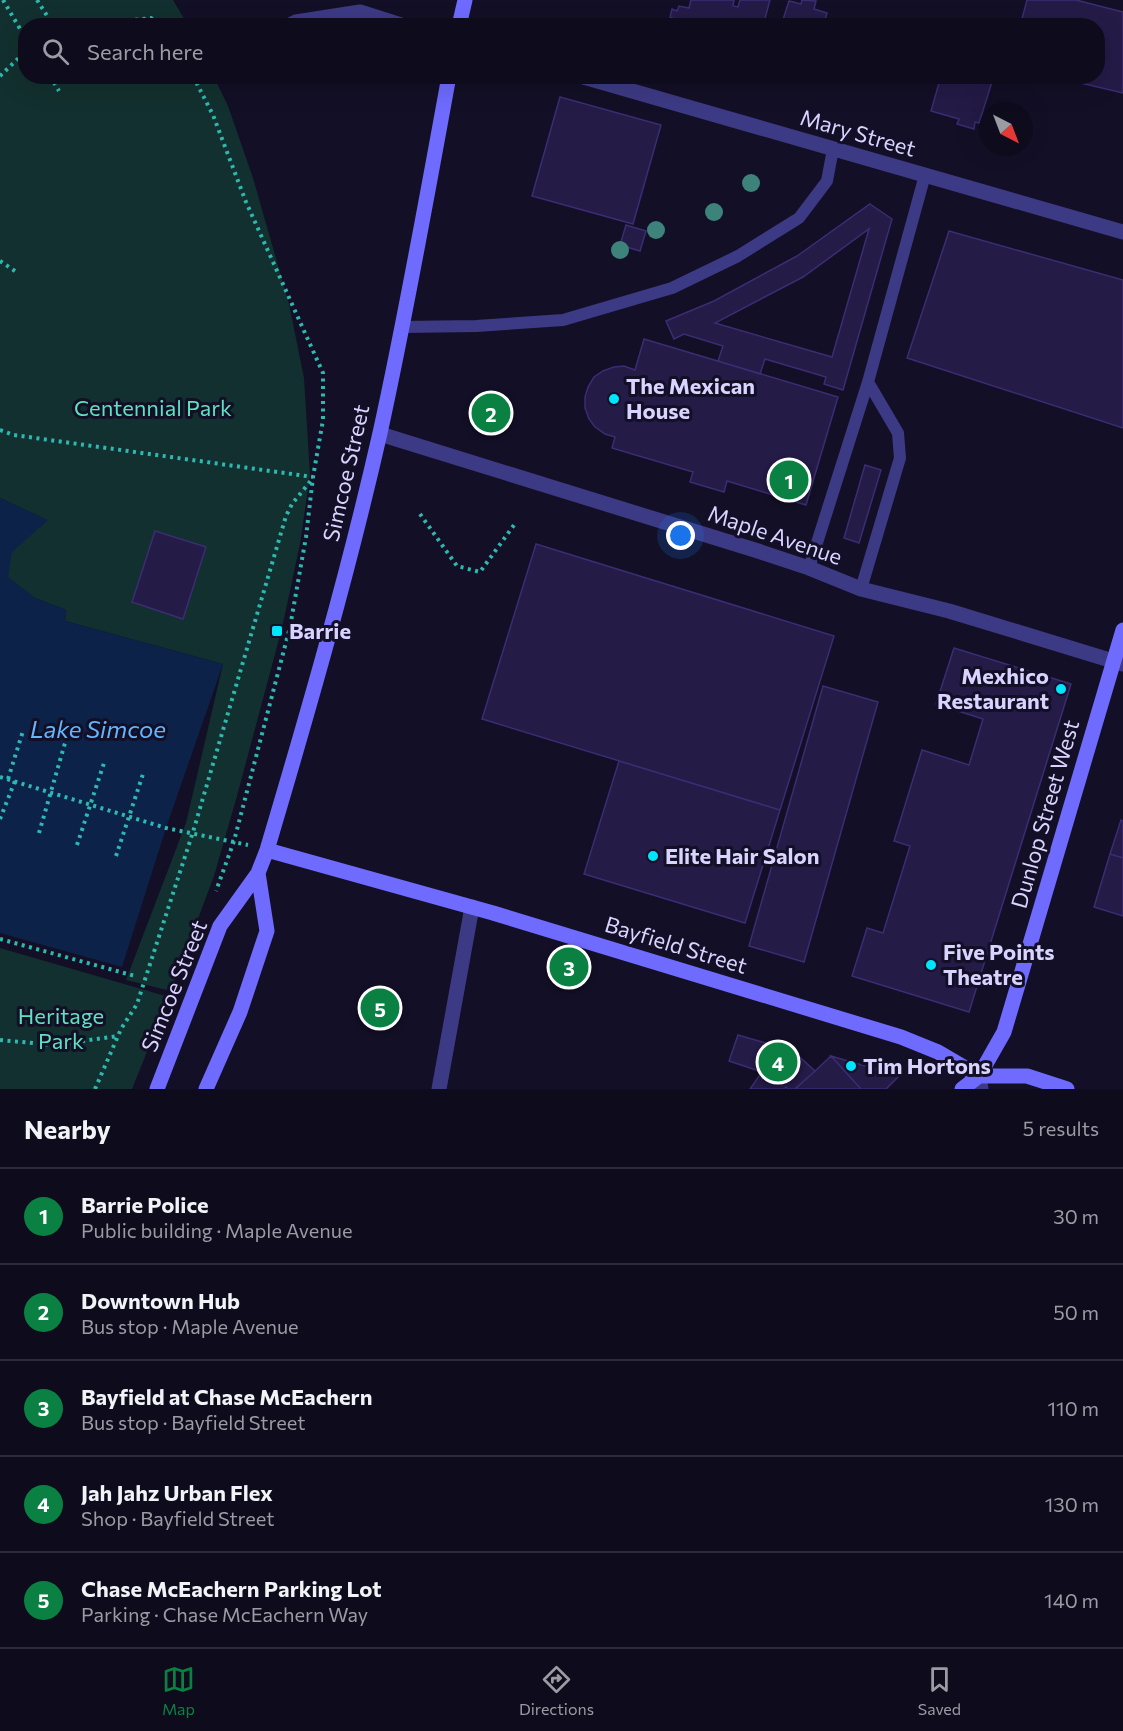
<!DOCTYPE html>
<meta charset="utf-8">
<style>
:root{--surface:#0e0b1c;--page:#1c1929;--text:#f1f3f6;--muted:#9b9ba3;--line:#2e2b3b;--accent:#0b8043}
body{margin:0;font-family:Commissioner,sans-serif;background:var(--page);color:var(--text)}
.compass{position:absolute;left:979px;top:102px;width:54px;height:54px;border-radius:50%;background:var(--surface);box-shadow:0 6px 24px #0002;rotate:138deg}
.you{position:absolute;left:681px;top:536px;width:21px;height:21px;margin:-15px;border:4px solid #fff;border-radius:50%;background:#1a73e8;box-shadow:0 0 0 9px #1a73e833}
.badge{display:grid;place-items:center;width:39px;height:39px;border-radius:50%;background:var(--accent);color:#fff;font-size:20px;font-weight:700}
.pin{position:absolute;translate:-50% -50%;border:3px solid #fff;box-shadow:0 2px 6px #0006}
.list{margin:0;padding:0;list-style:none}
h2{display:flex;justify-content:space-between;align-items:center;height:78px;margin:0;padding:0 24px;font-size:26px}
h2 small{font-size:20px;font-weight:400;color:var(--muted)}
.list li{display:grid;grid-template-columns:39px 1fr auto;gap:18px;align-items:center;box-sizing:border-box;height:96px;padding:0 24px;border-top:2px solid var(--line)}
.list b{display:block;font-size:22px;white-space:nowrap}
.list p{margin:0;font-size:20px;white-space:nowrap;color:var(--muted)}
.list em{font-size:20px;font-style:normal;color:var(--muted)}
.icon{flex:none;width:33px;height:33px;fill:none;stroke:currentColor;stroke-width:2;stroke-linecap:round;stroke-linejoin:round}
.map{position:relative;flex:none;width:1123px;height:1089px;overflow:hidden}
.search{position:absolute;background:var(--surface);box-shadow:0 6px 24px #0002;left:18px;right:18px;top:18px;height:66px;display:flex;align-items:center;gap:15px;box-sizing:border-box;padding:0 21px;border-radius:24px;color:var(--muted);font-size:22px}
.sheet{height:558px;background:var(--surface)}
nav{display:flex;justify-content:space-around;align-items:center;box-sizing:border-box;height:84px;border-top:2px solid var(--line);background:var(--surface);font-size:16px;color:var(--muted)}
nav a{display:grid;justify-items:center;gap:3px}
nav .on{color:var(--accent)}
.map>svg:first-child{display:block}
.green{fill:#12302f}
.water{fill:#0c2248}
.building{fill:#241b47;stroke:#3b2d73;stroke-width:1.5;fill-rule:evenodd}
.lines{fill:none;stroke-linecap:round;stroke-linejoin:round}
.path{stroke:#2fb8b0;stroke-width:4;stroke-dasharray:3 4.5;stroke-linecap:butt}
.service{stroke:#3d3a85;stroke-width:12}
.minor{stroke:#3d3a85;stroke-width:15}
.secondary{stroke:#6f6bff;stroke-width:15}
.tree{fill:#3d827b}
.poi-dot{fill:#00e5ff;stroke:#130f26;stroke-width:2}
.labels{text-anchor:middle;stroke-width:6;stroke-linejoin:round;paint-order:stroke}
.street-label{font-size:22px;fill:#d9d4ff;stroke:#130f26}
.poi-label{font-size:22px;font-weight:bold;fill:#d9d4ff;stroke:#130f26;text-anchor:start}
.park-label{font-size:22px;fill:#5fe0c0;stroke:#130f26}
.water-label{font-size:24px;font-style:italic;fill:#62b6ff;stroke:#130f26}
</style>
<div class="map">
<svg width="1123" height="1089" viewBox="0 0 1123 1089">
<rect width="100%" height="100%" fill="#130f26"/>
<path class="green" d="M 0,0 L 173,0 L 188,25 L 26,26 L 26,76 L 214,77 L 228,106 L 253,178 L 289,304 L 304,378 L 310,475 L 300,544 L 282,628 L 237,796 L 214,876 L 171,991 L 126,980 L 186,823 L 223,664 L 65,621 L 66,610 L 35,598 L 7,577 L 11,552 L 47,520 L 0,498 Z
M 0,948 L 169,997 L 132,1089 L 0,1089 Z"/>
<path class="water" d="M 0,498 L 48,520 L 12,552 L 8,577 L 35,598 L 66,610 L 65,621 L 223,664 L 166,828 L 122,967 L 0,933 Z"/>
<path class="building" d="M 691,0 L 734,0 L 733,6 L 738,7 L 740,0 L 770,0 L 763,26 L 683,26 L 673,23 L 674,19 L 670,17 L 672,9 L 677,11 L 679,6 L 689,8 Z
M 802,0 L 816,1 L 814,9 L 827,13 L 823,26 L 781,26 L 789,1 L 801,4 Z
M 1027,0 L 1076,0 L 1123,12 L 1123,93 L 1051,76 L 1098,76 L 1098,26 L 1020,26 Z
M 941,76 L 982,76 L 982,79 L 992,82 L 979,123 L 975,122 L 974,129 L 957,124 L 959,119 L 931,111 Z
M 560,97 L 661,125 L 633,224 L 532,196 Z
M 870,204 L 892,219 L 843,390 L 824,384 L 826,377 L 765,359 L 760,374 L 718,361 L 723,346 L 684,334 L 674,339 L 666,321 L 714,301 L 797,256 ZM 869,229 L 832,357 L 715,323 L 803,277 Z
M 626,225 L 646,231 L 640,251 L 620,245 Z
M 949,231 L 1123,280 L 1123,428 L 907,358 Z
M 644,339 L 838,397 L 806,505 L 727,481 L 724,492 L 690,482 L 693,472 L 612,448 L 615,437 L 605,434 L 595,427 L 589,419 L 585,408 L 585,397 L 588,387 L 594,377 L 603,371 L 614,367 L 624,366 L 635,370 Z
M 865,465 L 881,470 L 859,543 L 844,538 Z
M 155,531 L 206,547 L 183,619 L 132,602 Z
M 536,544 L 834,636 L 780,810 L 482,719 Z
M 954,648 L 1071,684 L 969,1012 L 852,976 L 867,928 L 883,933 L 910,846 L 894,841 L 922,750 L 969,765 L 983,719 L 936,704 Z
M 823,686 L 878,702 L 804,962 L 749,946 Z
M 619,761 L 780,810 L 745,923 L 584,874 Z
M 1121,820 L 1123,821 L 1123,858 L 1110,854 Z
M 1110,854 L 1123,858 L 1123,916 L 1094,907 Z
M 738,1035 L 793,1051 L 815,1071 L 795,1089 L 788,1089 L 786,1087 L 784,1089 L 750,1089 L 762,1072 L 729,1061 Z
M 831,1056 L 896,1075 L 898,1077 L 886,1089 L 861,1089 Z
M 831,1056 L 861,1089 L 795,1089 L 815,1071 Z"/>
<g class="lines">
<path class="path" d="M 3,0 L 26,39
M 37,0 L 53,25
M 53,26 L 100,24 L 151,18 L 159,26
M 0,76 L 26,51
M 50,76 L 59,91
M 193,76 L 213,115 L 246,202 L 323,373 L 323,420 L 313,477 L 306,537 L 290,627 L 234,841 L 216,891
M 0,261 L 18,273
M 0,430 L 14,435 L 313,477
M 420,514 L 457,566 L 480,572 L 514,525
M 0,777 L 166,828 L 248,845
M 8,779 L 23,731
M 0,819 L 15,781
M 39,833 L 65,743
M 77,845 L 104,763
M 116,856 L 143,774
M 0,939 L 135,976
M 0,1040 L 54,1045 L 118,1036
M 95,1089 L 121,1029 L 137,1004 L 193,832 L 286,516 L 292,504 L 313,478"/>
<path class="service" d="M 402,327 L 476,326 L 563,320 L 672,288 L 738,256 L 799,218 L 827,181 L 833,149
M 809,568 L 868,382 L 925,175
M 861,589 L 900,458 L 898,433 L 868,382"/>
<path class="minor" d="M 288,26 L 296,22 L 360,12 L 404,26
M 580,76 L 1123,232
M 380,434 L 758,551 L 809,568 L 861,589 L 949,611 L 1123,664
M 979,1076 L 981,1089
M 439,1089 L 472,907"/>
<path class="secondary" d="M 459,26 L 465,0
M 267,850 L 493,913 L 901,1037 L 938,1052 L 979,1076 L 1027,1076 L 1067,1089
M 157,1089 L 220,926 L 258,873 L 267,850 C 308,712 348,574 380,433 C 406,315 427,196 449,76
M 206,1089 L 240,1012 L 267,931 L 258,873
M 962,1089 L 979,1076 L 1004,1032 L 1123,630"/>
</g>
<g class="tree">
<circle cx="751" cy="183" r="9"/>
<circle cx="714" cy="212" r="9"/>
<circle cx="656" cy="230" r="9"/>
<circle cx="620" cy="250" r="9"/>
</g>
<g class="poi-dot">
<circle cx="614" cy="399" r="6"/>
<rect x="271" y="625" width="12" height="12" rx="3"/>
<circle cx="1061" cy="689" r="6"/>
<circle cx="653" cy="856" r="6"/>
<circle cx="931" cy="965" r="6"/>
<circle cx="851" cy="1066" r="6"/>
</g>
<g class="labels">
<g class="street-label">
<text transform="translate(858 133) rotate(16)" y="8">Mary Street</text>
<text transform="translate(346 473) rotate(-77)" y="8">Simcoe Street</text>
<text transform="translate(775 535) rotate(19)" y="8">Maple Avenue</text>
<text transform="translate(1045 814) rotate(-74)" y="8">Dunlop Street West</text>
<text transform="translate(676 945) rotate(17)" y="8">Bayfield Street</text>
<text transform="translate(174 986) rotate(-68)" y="8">Simcoe Street</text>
</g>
<g class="poi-label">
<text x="626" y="394">The Mexican<tspan x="626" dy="25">House</tspan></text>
<text x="289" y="639">Barrie</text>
<text x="1049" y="684" text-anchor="end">Mexhico<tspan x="1049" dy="25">Restaurant</tspan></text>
<text x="665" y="864">Elite Hair Salon</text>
<text x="943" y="960">Five Points<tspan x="943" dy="25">Theatre</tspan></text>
<text x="863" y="1074">Tim Hortons</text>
</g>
<g class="park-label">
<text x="153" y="416">Centennial Park</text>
<text x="61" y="1024">Heritage<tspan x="61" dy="25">Park</tspan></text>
</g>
<g class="water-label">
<text x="98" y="738">Lake Simcoe</text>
</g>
</g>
</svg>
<svg class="compass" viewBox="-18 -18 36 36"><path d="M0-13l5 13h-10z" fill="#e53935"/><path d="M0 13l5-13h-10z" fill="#9b9ba3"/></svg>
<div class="you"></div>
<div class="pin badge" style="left:789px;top:480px">1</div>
<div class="pin badge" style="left:491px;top:413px">2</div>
<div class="pin badge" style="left:569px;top:967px">3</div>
<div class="pin badge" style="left:778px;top:1062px">4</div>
<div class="pin badge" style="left:380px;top:1008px">5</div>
<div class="search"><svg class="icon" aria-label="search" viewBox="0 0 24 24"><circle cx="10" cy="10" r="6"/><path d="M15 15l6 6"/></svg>Search here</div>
</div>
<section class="sheet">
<h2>Nearby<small>5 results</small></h2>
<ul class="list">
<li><span class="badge">1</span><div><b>Barrie Police</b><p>Public building · Maple Avenue</p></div><em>30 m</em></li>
<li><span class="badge">2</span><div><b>Downtown Hub</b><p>Bus stop · Maple Avenue</p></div><em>50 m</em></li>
<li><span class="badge">3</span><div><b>Bayfield at Chase McEachern</b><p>Bus stop · Bayfield Street</p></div><em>110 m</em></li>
<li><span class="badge">4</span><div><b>Jah Jahz Urban Flex</b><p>Shop · Bayfield Street</p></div><em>130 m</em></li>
<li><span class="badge">5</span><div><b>Chase McEachern Parking Lot</b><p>Parking · Chase McEachern Way</p></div><em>140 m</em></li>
</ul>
</section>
<nav>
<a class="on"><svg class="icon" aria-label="map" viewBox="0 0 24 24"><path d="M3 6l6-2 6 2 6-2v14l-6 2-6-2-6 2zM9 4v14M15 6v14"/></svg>Map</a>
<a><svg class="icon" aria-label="directions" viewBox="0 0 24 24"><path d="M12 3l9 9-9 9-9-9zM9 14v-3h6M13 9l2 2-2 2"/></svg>Directions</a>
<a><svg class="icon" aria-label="saved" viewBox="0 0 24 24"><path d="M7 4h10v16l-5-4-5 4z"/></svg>Saved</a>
</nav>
